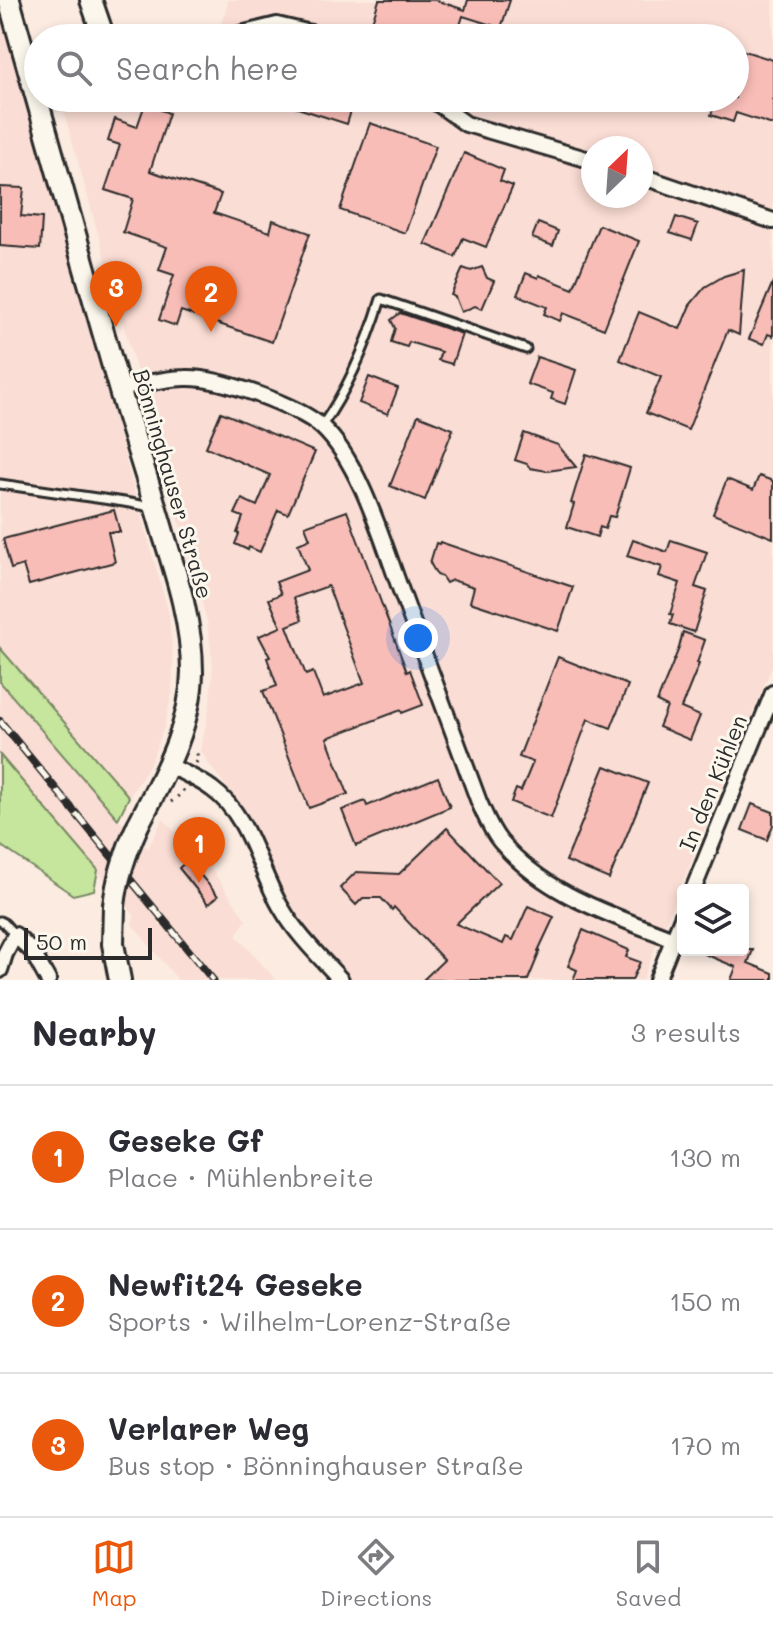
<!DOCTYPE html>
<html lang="en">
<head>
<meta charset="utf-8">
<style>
	body { margin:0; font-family:Mali,sans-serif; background:#f2f2f3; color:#2b2b33 }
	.controls { position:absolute; right:24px; bottom:24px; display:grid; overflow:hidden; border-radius:8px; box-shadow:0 4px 12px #0003 }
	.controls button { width:72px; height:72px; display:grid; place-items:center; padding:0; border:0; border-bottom:2px solid #e1e1e2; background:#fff; color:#2b2b33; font:40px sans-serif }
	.compass { position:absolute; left:581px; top:136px; width:72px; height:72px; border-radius:50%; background:#fff; box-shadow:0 4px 12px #0003; rotate:25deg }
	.scale { position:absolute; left:24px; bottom:20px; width:128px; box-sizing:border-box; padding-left:8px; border:4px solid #2b2b2b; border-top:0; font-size:22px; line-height:28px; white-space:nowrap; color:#2b2b2b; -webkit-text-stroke:6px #fbf7ec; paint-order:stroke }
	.you { position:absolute; left:418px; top:638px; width:28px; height:28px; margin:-20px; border:6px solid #fff; border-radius:50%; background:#1a73e8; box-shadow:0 0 0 12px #1a73e833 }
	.badge { display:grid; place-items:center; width:52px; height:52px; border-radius:50%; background:#ea580c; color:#fff; font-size:26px; font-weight:700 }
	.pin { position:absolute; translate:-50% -66px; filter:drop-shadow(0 2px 4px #0008) }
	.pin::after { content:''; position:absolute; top:42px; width:28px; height:24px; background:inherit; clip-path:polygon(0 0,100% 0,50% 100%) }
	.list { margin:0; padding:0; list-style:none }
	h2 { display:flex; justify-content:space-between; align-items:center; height:104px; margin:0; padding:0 32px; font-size:34px }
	h2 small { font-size:26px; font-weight:400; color:#7c7c81 }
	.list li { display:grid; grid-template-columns:52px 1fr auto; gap:24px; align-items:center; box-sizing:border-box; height:144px; padding:0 32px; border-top:2px solid #e1e1e2 }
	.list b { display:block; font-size:30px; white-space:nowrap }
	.list p { margin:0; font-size:26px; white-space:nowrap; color:#7c7c81 }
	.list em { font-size:26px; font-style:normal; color:#7c7c81 }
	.icon { flex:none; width:44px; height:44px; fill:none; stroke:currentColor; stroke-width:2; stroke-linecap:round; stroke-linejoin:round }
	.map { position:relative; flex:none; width:773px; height:980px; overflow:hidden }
	.search { position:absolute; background:#fff; box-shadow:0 4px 12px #0003; left:24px; right:24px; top:24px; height:88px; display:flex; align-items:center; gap:20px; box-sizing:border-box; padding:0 28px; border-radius:44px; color:#7c7c81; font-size:30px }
	.sheet { height:536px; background:#fff }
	nav { display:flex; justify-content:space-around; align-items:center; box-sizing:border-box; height:112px; border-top:2px solid #e1e1e2; background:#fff; font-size:22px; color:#7c7c81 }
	nav a { display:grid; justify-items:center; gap:4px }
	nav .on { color:#ea580c }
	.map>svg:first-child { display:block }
	.built { fill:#faddd4; fill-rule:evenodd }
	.green { fill:#c6e59d; stroke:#788864; stroke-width:2 }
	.building { fill:#f9bdb7; stroke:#2b2b2b; stroke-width:2; fill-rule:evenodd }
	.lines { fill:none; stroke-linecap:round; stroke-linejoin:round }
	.lane-casing { stroke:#2b2b2b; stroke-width:13 }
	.street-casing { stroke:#2b2b2b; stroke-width:20 }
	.secondary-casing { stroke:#2b2b2b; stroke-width:26 }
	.path { stroke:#2b2b2b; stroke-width:3; stroke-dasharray:2 6; stroke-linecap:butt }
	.lane { stroke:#fbf7ec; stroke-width:7 }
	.street { stroke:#fbf7ec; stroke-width:14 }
	.secondary { stroke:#fbf7ec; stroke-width:20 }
	.rail-casing { stroke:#2b2b2b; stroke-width:8 }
	.rail { stroke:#fbf7ec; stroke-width:5; stroke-dasharray:15; stroke-linecap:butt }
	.secondary-bridge-casing { stroke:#2b2b2b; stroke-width:26; stroke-linecap:butt }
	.secondary-bridge { stroke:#fbf7ec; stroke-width:20 }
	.labels { text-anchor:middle; stroke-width:6; stroke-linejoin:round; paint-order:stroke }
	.street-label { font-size:22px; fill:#2b2b2b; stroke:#fbf7ec }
</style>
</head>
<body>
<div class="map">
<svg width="773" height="980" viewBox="0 0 773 980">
	<rect width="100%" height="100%" fill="#fbebe1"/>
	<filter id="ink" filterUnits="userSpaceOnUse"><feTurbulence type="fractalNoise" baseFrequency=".0125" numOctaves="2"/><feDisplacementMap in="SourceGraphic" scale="16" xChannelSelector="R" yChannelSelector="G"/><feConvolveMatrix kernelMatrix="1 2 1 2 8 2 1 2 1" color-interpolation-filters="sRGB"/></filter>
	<g filter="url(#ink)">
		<g class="built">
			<path d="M 229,0 L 773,0 L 773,664 L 642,980 L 353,980 L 311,933 L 280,890 L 246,813 L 209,764 L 201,750 L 210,704 L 213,664 L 207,621 L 60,98 L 735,98 L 735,38 L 216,38 ZM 593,148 L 641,148 L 641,196 L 593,196 Z"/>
			<path d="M 0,12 L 169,614 L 173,657 L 172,693 L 164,727 L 151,762 L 129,797 L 0,648 Z"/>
			<path d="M 0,682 L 118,819 L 148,849 L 163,819 L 212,870 L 246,920 L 236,935 L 276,980 L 178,980 L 132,924 L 135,916 L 0,755 Z"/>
		</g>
		<g class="green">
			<path d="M 0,648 L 129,797 L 118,819 L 0,682 Z"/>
			<path d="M 0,755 L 98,870 L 94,890 L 73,895 L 0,845 Z"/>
		</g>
		<g class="building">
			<path d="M 379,0 L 435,0 L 465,10 L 468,0 L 510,0 L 501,28 L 463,16 L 456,38 L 384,38 L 385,33 L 379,31 L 381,25 L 372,22 Z"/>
			<path d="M 735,48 L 773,60 L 773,125 L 736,113 L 733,122 L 711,115 L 717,98 L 735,98 Z"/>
			<path d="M 276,98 L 355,98 L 347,124 L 276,101 Z"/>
			<path d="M 145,104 L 169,113 L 150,171 L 221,194 L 214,213 L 270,232 L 273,220 L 310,233 L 272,342 L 181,311 L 176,326 L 159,320 L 174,275 L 159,270 L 167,247 L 123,232 L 133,199 L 105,190 L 120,145 L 108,141 L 115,119 L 137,127 Z"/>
			<path d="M 370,123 L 436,146 L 405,233 L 340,210 Z"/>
			<path d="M 464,153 L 504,170 L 500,181 L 513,186 L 486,247 L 463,238 L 455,257 L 425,244 Z"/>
			<path d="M 0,187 L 24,188 L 21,216 L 42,218 L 40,249 L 0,246 Z"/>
			<path d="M 676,217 L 698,224 L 692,240 L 670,233 Z"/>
			<path d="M 538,223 L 558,231 L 553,246 L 532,238 Z"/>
			<path d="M 599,225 L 639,241 L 604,329 L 563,313 L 560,321 L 544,314 L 547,307 L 517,295 L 526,273 L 538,278 L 539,275 L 573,289 Z"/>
			<path d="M 482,267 L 487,278 L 494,281 L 482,309 L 475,306 L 461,312 L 455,297 L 451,295 L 463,268 L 471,271 Z"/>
			<path d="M 744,270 L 739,335 L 728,330 L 688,430 L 646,413 L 661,377 L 620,360 L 639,312 L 680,329 L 690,305 L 705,287 L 724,276 Z"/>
			<path d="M 773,282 L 773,336 L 768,334 L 764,344 L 749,339 Z"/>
			<path d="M 400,313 L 462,334 L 452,364 L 438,360 L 441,352 L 409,342 L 407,347 L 391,342 L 395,328 L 391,320 Z"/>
			<path d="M 537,357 L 576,370 L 565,404 L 551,399 L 553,393 L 527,384 Z"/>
			<path d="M 369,377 L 398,388 L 388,414 L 359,403 Z"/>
			<path d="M 221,412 L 315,452 L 288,514 L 278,510 L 260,552 L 249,547 L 248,550 L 235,544 L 239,534 L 237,533 L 243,517 L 235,514 L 242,499 L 257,506 L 270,475 L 206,447 Z"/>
			<path d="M 418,415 L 453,429 L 425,500 L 390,486 Z"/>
			<path d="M 524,433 L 558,445 L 576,467 L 547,471 L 530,468 L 527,464 L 515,460 Z"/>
			<path d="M 586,454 L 630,468 L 615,517 L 609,516 L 605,529 L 600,527 L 597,537 L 567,527 L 574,504 L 571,503 Z"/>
			<path d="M 759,476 L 773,481 L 773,538 L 713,514 L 727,479 L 753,490 Z"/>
			<path d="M 114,510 L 120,532 L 108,532 L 115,562 L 29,585 L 23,565 L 11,569 L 3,539 Z"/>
			<path d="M 347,511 L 407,672 L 410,670 L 423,705 L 402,713 L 401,710 L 327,738 L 348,794 L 309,808 L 263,691 L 277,686 L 267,658 L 270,657 L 259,636 L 281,627 L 269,599 L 281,594 L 276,582 L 308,570 L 298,544 L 310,539 L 305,526 ZM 328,586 L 364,683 L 323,698 L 313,672 L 306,675 L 287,626 L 302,620 L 294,598 Z"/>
			<path d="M 633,540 L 667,552 L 671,540 L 707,552 L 695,587 L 707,591 L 694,632 L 670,624 L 673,615 L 670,614 L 680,583 L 659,576 L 662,567 L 627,556 Z"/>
			<path d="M 440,542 L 573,587 L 558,631 L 470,602 L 474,587 L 452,580 L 446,583 L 442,577 L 437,575 L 430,563 L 436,543 L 439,544 Z"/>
			<path d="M 683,632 L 705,640 L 697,663 L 699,664 L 681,708 L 700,716 L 690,740 L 659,727 L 667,707 L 657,702 L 679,648 Z"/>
			<path d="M 558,657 L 628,685 L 611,728 L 588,719 L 551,818 L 511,802 L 516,789 L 521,791 L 533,762 L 519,757 Z"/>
			<path d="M 605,766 L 648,783 L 609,879 L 566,861 Z"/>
			<path d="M 438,777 L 450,807 L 356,846 L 342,810 L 365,801 L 367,806 Z"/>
			<path d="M 752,804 L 773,812 L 773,825 L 767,840 L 742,830 Z"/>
			<path d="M 447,828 L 499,883 L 456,924 L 503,944 L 506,937 L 513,940 L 528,906 L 554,917 L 538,951 L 540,951 L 528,980 L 423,980 L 444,960 L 394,907 L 392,910 L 381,898 L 363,898 L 356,905 L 340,888 L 356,872 L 399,874 Z"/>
			<path d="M 188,860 L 218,896 L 208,904 L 179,868 Z"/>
			<path d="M 583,930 L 629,950 L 626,957 L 640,962 L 632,980 L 573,980 L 577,970 L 568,966 Z"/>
			<path d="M 695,950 L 753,950 L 748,963 L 773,973 L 773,980 L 731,980 L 736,967 Z"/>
		</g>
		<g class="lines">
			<defs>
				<g id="lane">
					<path d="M 321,427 C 349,388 367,344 381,299 L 526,349"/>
					<path d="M 0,484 L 124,502 L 152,507"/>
					<path d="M 0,921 L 4,923 L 15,935"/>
				</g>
				<g id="street">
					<path d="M 224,38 L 277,25 L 332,38"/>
					<path d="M 430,98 L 466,124 L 593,161"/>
					<path d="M 641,176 L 773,221"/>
					<path d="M 119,389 C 141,385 164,378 185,378 C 217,376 299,406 322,427 C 361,463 384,546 403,596 C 428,665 454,734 479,802 C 485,815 491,830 500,841 C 545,895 610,914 673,939"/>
					<path d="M 169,765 C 183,773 199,779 212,789 C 251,817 258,870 282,909 C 297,935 321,958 341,980"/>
					<path d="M 693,890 L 773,693"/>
					<path d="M 0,970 L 5,954 L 15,935 L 32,951 L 48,980"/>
					<path d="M 657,980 L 683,915"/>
				</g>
				<g id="secondary">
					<path d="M 9,0 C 46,130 82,261 120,391 C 134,439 150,487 164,536 C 178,580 192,625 192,672 C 191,728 163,776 138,825"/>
					<path d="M 91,0 L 104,38"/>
					<path d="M 114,906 L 113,944 L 120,980"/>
				</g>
			</defs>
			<use href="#lane" class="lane-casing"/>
			<use href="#street" class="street-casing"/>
			<use href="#secondary" class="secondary-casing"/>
			<g class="path">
				<path d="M 196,763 L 198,759 L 196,748"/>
				<path d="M 171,802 L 182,793 L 184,788"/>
			</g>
			<use href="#lane" class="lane"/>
			<use href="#street" class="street"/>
			<use href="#secondary" class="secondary"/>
			<defs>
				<path id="rail" d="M 0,721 L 213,980"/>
			</defs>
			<use href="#rail" class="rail-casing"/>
			<use href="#rail" class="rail"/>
			<defs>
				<path id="secondary-bridge" d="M 114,906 C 117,877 126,851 138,825"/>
			</defs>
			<use href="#secondary-bridge" class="secondary-bridge-casing"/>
			<use href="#secondary-bridge" class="secondary-bridge"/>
		</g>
	</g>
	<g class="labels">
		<g class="street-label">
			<text transform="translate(173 484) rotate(74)" y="8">Bönninghauser Straße</text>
			<text transform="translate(713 783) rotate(-68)" y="8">In den Kühlen</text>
		</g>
	</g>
</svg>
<div class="controls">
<button><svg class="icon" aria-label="layers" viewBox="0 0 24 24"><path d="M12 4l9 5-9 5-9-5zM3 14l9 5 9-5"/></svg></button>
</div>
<svg class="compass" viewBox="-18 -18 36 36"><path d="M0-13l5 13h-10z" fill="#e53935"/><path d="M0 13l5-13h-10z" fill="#7c7c81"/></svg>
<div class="scale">50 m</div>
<div class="you"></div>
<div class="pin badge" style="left:199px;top:883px">1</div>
<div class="pin badge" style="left:211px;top:332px">2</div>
<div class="pin badge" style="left:116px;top:327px">3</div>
<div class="search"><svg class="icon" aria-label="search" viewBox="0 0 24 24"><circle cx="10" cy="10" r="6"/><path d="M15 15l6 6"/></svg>Search here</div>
</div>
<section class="sheet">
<h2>Nearby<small>3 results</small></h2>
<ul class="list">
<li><span class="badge">1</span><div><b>Geseke Gf</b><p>Place · Mühlenbreite</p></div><em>130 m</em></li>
<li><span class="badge">2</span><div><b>Newfit24 Geseke</b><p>Sports · Wilhelm-Lorenz-Straße</p></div><em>150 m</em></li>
<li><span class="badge">3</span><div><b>Verlarer Weg</b><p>Bus stop · Bönninghauser Straße</p></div><em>170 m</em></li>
</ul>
</section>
<nav>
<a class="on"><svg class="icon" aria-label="map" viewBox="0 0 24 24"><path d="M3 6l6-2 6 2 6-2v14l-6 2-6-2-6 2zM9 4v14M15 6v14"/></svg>Map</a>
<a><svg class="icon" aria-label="directions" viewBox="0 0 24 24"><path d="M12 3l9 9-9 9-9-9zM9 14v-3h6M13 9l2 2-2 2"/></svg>Directions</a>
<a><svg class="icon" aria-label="saved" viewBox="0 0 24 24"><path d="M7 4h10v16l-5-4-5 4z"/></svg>Saved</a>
</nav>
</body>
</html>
